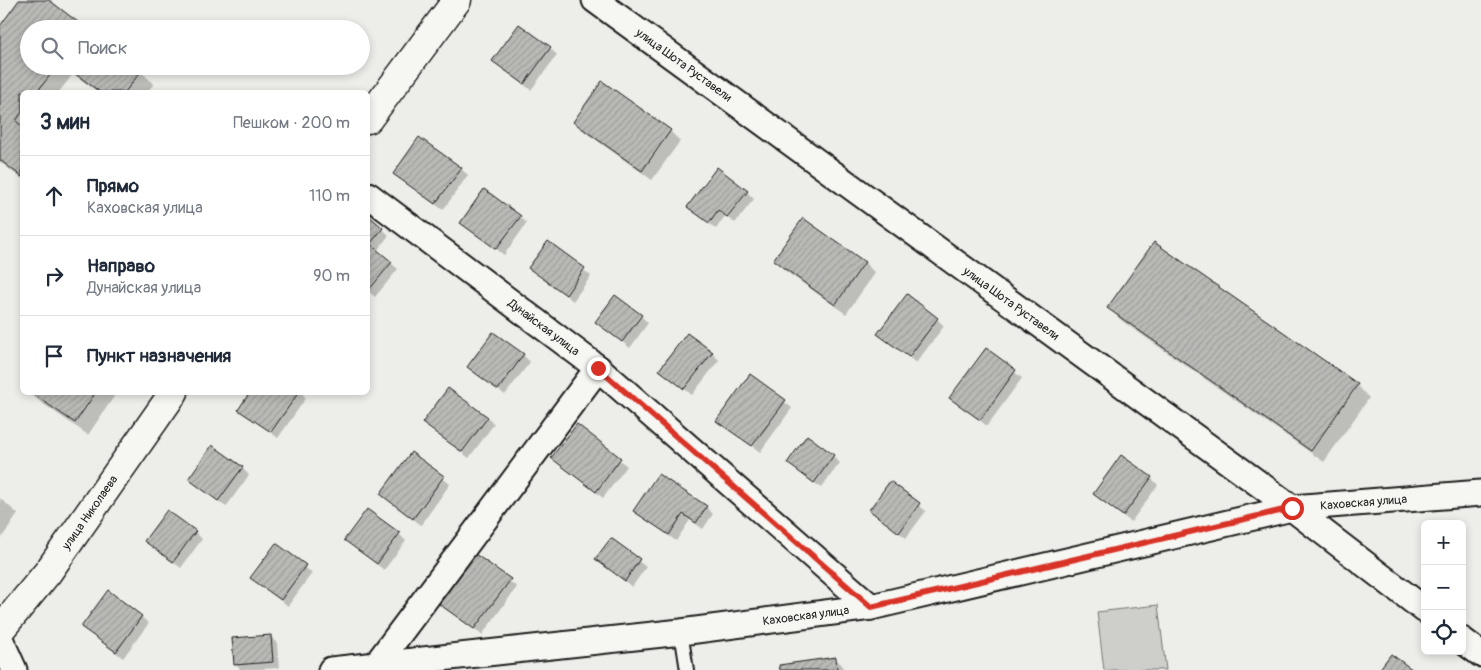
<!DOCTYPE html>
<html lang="ru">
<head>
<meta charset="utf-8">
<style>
	body { margin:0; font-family:Pangolin,sans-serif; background:#f2f2f3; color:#1f2937 }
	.controls { position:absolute; right:15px; bottom:15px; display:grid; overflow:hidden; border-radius:8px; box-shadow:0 2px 8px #0003 }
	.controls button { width:45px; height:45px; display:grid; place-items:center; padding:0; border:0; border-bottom:1px solid #e0e1e3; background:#fff; color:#1f2937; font:25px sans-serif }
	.stop { position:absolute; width:15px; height:15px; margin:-11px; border:4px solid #d93025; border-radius:50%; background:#fff }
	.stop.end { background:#d93025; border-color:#fff; box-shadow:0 1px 5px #0008 }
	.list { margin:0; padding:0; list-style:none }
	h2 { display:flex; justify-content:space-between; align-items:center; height:65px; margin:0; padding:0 20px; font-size:21px }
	h2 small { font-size:16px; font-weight:400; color:#747a83 }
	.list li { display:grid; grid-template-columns:32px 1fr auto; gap:15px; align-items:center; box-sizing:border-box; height:80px; padding:0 20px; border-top:1px solid #e0e1e3 }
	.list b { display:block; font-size:19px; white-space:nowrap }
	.list p { margin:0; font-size:16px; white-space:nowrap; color:#747a83 }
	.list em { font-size:16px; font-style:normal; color:#747a83 }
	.icon { flex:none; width:28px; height:28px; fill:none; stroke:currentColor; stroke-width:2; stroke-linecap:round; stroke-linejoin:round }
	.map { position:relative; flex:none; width:1481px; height:670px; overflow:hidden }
	.search { position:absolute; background:#fff; box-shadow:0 2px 8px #0003; left:20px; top:20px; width:350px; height:55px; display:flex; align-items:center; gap:12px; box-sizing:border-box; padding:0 18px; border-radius:28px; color:#747a83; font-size:19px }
	.panel { position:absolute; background:#fff; box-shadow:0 2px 8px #0003; left:20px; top:90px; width:350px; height:305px; border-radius:8px }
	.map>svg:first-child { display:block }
	.grass { fill:#cececb; stroke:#757574 }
	.shadow { fill:#0003 }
	.building { fill:url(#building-hatch); stroke:#1c1c1c }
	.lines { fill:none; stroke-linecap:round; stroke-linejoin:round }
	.service-casing { stroke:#1c1c1c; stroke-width:16 }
	.minor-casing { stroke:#1c1c1c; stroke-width:29 }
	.secondary-casing { stroke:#1c1c1c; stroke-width:31 }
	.service { stroke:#f6f6f2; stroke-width:12 }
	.minor { stroke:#f6f6f2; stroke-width:25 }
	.secondary { stroke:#f6f6f2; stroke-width:28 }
	.route { stroke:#d93025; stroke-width:6 }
	.labels { text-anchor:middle; stroke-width:4; stroke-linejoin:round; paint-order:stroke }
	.street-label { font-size:12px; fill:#1c1c1c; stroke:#f6f6f2 }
</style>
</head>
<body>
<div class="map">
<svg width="1481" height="670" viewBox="0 0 1481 670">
	<defs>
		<pattern id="building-hatch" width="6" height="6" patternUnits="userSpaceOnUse" patternTransform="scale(1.25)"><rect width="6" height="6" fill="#b9b9b6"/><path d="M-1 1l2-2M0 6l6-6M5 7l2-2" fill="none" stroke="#9e9e9c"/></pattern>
	</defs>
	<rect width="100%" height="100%" fill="#edede9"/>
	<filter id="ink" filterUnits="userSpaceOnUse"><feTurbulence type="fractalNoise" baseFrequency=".02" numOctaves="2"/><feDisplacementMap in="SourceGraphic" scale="10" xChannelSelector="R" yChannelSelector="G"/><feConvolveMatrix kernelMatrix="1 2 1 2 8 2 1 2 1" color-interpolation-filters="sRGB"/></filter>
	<g filter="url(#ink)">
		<path class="grass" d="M 1158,605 L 1166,670 L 1104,670 L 1097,612 Z"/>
		<g class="shadow">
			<path d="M 21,0 L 47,0 L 29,29 L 29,66 L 135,66 L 154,84 L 147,92 L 98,92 L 73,74 L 59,92 L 22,92 L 22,179 L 0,162 L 0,28 Z"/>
			<path d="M 550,48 L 557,55 L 531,90 L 493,61 Z"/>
			<path d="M 575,122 L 670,131 L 680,141 L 652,180 L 585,132 Z"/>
			<path d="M 461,169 L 468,175 L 443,210 L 394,173 Z"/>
			<path d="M 747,192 L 754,199 L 735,223 L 725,216 L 716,229 L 689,207 Z"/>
			<path d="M 368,216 L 389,235 L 377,251 L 398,269 L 375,297 L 368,291 Z"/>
			<path d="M 520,217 L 527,223 L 504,255 L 462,222 Z"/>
			<path d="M 803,220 L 865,263 L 875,273 L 846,314 L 784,270 L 774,260 Z"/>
			<path d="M 548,242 L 591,276 L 573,301 L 530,267 Z"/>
			<path d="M 1109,308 L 1357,385 L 1369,398 L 1324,462 L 1122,321 Z"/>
			<path d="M 641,316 L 648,323 L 630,348 L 597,322 Z"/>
			<path d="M 937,319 L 944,326 L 916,363 L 879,334 Z"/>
			<path d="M 986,350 L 1022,378 L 987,426 L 951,398 Z"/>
			<path d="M 712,353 L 719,360 L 692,395 L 660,370 Z"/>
			<path d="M 523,355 L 530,362 L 505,395 L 469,367 Z"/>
			<path d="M 751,376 L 792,408 L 760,452 L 718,421 Z"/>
			<path d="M 30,392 L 117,392 L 88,435 L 39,401 Z"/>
			<path d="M 252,392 L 301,392 L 306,398 L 278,438 L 240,409 Z"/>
			<path d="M 487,417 L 494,424 L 469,458 L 424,423 Z"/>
			<path d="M 577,426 L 627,466 L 603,498 L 553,458 Z"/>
			<path d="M 411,454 L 450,484 L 421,525 L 381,494 Z"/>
			<path d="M 833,456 L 840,463 L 821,488 L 788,463 Z"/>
			<path d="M 242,468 L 249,475 L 226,507 L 189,479 Z"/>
			<path d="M 1151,478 L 1158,485 L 1131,522 L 1095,494 Z"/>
			<path d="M 890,483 L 926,511 L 906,538 L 870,510 Z"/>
			<path d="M 0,498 L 18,514 L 0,540 Z"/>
			<path d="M 706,507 L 713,514 L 703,529 L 690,520 L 676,541 L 635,511 Z"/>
			<path d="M 195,532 L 202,539 L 181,568 L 146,541 Z"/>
			<path d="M 399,534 L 406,541 L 384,570 L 346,540 Z"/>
			<path d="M 611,540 L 646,567 L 632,587 L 597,559 Z"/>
			<path d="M 276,545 L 312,573 L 288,606 L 259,584 Z"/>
			<path d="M 476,556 L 517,587 L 482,635 L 441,604 Z"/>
			<path d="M 108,592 L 149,623 L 123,658 L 83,627 Z"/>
			<path d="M 270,636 L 277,643 L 279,668 L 241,670 L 235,664 Z"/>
			<path d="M 835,658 L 842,665 L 843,670 L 781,670 Z"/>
		</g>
		<g class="building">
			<path d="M 19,0 L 49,0 L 87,29 L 29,29 L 29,66 L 57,66 L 37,92 L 22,92 L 22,112 L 16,121 L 22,126 L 22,177 L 0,160 L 0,26 Z"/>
			<path d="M 519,24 L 551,47 L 524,84 L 492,61 Z"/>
			<path d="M 65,66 L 137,66 L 142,70 L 125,92 L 100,92 Z"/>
			<path d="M 602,81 L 671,130 L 642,171 L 573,122 Z"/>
			<path d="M 419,137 L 462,168 L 435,204 L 393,174 Z"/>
			<path d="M 717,167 L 748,191 L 727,217 L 718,210 L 709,223 L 687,207 Z"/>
			<path d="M 484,189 L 521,216 L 496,249 L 460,223 Z"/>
			<path d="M 368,215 L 383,228 L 370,244 L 392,262 L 368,291 Z"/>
			<path d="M 803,218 L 865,262 L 835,305 L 773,260 Z"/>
			<path d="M 548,241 L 585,268 L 566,295 L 528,268 Z"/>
			<path d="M 1154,242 L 1358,384 L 1311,451 L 1107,308 Z"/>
			<path d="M 907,294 L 938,318 L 909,357 L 877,334 Z"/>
			<path d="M 615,295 L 642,315 L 622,342 L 595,322 Z"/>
			<path d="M 493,332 L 524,354 L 498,390 L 467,367 Z"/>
			<path d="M 687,333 L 713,352 L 684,389 L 659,370 Z"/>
			<path d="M 986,348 L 1016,370 L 980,420 L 949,398 Z"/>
			<path d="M 750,374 L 786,400 L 752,446 L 716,421 Z"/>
			<path d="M 448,388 L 488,417 L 462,452 L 422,423 Z"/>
			<path d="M 30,392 L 96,392 L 75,423 Z"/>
			<path d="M 250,392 L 299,392 L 271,432 L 238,410 Z"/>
			<path d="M 577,424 L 621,458 L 596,492 L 551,458 Z"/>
			<path d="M 807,435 L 834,455 L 814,483 L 787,463 Z"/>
			<path d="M 212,445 L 243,467 L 218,501 L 188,479 Z"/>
			<path d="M 411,452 L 444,476 L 413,519 L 380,494 Z"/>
			<path d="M 1121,455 L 1152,477 L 1123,516 L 1093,494 Z"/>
			<path d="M 658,474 L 707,506 L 696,523 L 683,514 L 669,535 L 633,511 Z"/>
			<path d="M 890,481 L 920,503 L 899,533 L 869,510 Z"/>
			<path d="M 367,509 L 400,533 L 377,564 L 344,540 Z"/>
			<path d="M 167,510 L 196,531 L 173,562 L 144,541 Z"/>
			<path d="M 611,538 L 640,559 L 625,581 L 595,559 Z"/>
			<path d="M 276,543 L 306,565 L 281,600 L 250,578 Z"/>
			<path d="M 475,554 L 511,579 L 474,629 L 439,604 Z"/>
			<path d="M 108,590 L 142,616 L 116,652 L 81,627 Z"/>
			<path d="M 271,635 L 273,662 L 234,665 L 232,638 Z"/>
			<path d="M 1391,654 L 1413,670 L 1379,670 Z"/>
			<path d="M 836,657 L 837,670 L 780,670 L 779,665 Z"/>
		</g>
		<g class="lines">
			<defs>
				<path id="service" d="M 681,632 L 687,670"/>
				<g id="minor">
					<path id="s1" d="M 595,0 L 1292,508 L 1425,610"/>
					<path id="s2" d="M 368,195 L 598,368 L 871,607"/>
					<path d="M 0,639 L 14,670"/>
					<path d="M 1462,640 L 1481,654"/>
					<path d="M 376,665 L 598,368"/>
					<path id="s3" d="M 331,670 L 681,632 L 871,607 L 1292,508 L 1481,493"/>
				</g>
				<g id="secondary">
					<path d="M 368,119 L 457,0"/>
					<path id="s4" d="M 0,630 L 48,572 L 174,392"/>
				</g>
			</defs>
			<use href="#service" class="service-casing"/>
			<use href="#minor" class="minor-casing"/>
			<use href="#secondary" class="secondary-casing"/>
			<use href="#service" class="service"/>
			<use href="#minor" class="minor"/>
			<use href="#secondary" class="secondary"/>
		</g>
	</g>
	<g class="lines" filter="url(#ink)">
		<path class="route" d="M 598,368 L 871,607 L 1292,508"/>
	</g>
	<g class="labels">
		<g class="street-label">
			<text dy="4" stroke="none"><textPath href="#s1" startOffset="110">улица Шота Руставели</textPath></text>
			<text dy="4" stroke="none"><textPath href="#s1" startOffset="515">улица Шота Руставели</textPath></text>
			<text dy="4" stroke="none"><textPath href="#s2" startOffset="220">Дунайская улица</textPath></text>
			<text dy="4" stroke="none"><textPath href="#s3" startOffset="1048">Каховская улица</textPath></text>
			<text dy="4" stroke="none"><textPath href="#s4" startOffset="148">улица Николаева</textPath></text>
			<text dy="4" stroke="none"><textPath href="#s3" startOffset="478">Каховская улица</textPath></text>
		</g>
	</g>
</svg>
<div class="controls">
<button>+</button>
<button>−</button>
<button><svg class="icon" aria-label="locate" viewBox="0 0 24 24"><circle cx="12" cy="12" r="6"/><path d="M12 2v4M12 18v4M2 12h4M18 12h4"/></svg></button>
</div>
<div class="stop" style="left:1292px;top:508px"></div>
<div class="stop end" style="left:598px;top:368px"></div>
<div class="search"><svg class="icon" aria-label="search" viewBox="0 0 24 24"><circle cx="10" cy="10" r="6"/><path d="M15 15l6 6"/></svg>Поиск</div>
<section class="panel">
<h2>3 мин<small>Пешком · 200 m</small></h2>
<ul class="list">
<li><svg class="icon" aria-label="ahead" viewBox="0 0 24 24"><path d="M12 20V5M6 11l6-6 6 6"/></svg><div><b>Прямо</b><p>Каховская улица</p></div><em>110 m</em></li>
<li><svg class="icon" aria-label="right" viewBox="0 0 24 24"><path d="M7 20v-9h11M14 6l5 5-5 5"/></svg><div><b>Направо</b><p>Дунайская улица</p></div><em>90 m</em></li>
<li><svg class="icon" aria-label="arrive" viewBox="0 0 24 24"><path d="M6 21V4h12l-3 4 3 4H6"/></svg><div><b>Пункт назначения</b></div></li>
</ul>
</section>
</div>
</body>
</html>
